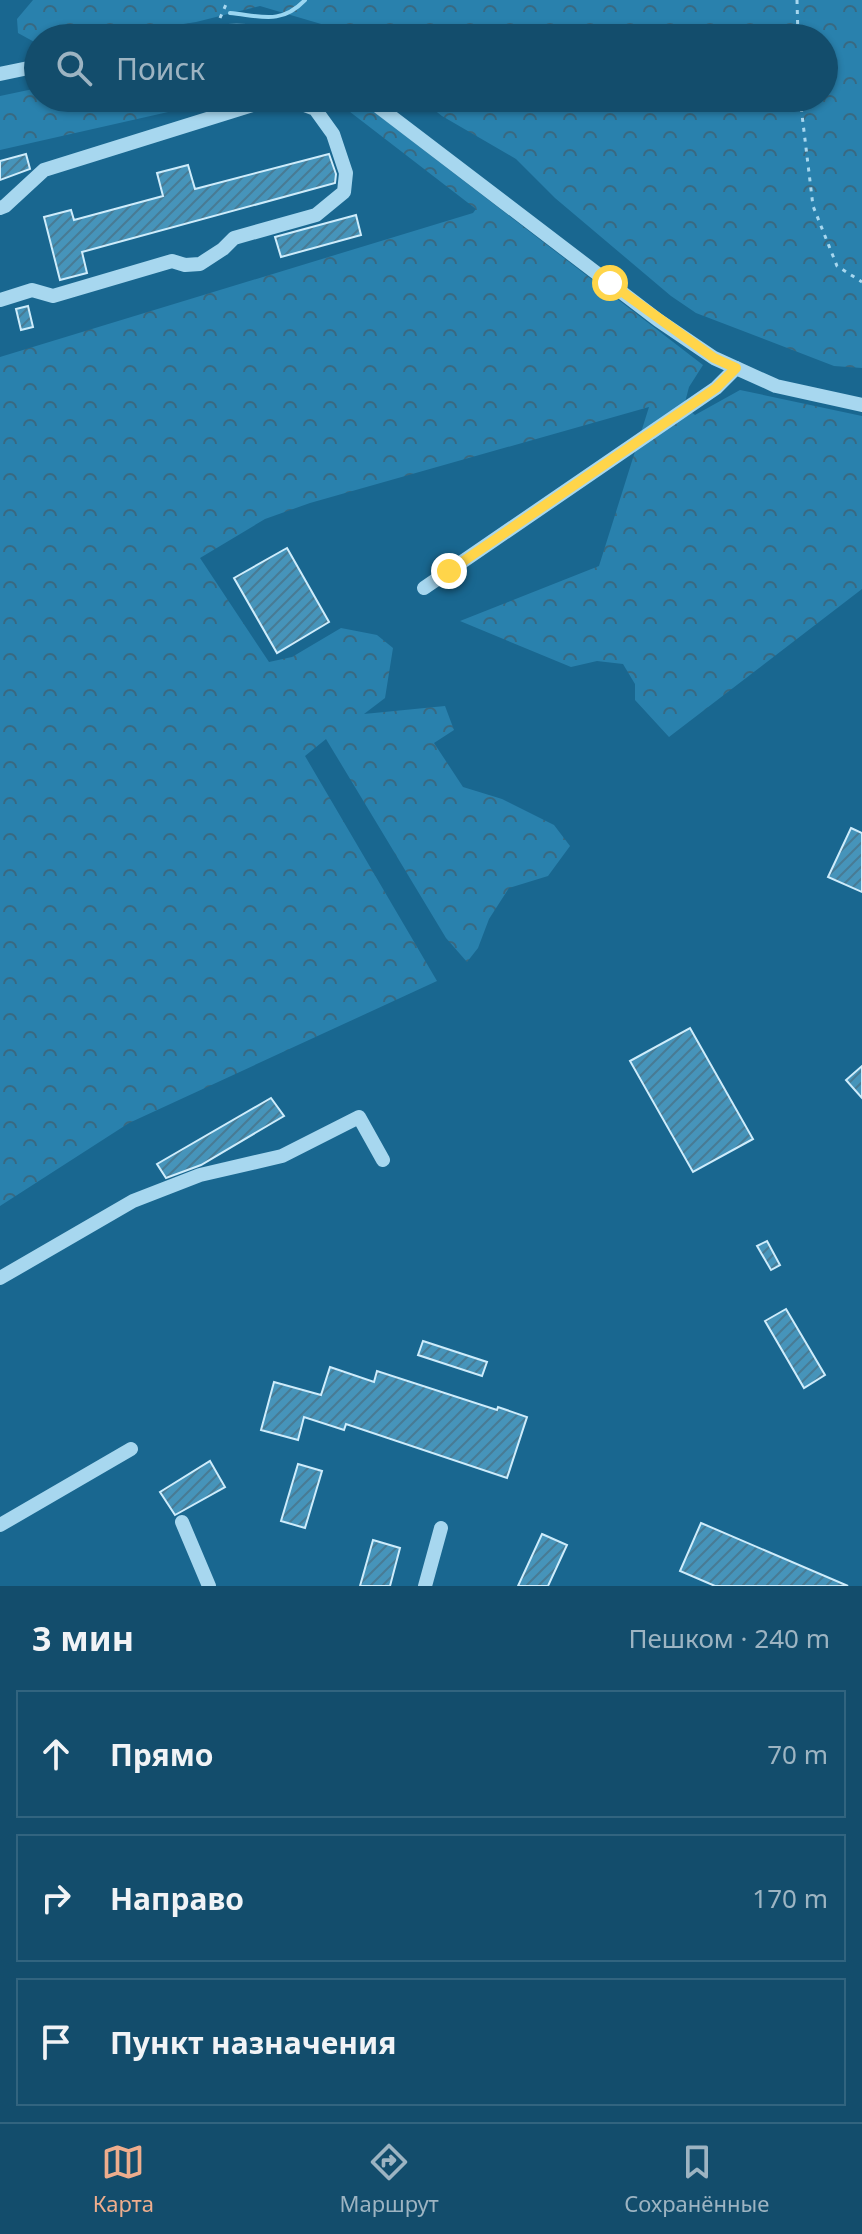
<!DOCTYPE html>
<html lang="ru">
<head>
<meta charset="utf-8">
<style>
	body { margin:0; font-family:"Noto Sans",sans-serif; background:#1c5472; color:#f1f3f6 }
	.stop { position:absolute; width:24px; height:24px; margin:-18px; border:6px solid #ffd54a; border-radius:50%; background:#fff }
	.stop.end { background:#ffd54a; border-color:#fff; box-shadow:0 2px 8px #0008 }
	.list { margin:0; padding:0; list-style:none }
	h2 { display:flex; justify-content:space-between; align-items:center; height:104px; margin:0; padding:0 32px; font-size:34px }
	h2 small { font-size:26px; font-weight:400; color:#9db4c2 }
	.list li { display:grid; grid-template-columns:52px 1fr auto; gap:24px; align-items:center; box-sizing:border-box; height:128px; margin:0 16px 16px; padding:0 16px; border:2px solid #32647f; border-radius:0px }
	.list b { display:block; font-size:30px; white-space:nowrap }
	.list em { font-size:26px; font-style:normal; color:#9db4c2 }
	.icon { flex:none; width:44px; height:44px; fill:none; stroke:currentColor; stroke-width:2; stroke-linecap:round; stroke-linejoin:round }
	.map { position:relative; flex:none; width:862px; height:1586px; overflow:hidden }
	.search { position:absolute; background:#134d6c; box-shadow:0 2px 6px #0004; left:24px; right:24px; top:24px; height:88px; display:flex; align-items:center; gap:20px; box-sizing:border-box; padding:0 28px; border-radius:44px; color:#9db4c2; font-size:30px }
	.sheet { height:536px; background:#134d6c }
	nav { display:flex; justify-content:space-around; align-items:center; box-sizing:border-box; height:112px; border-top:2px solid #32647f; background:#134d6c; font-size:22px; color:#9db4c2 }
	nav a { display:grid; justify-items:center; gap:4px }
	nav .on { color:#eead8d }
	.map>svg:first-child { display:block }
	.forest { fill:url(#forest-crowns) }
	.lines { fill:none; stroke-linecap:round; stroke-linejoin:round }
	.stream { stroke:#9ad6f1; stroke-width:4 }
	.building { fill:url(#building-hatch); stroke:#ceecfb; stroke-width:2 }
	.path { stroke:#a7d7ef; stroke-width:3; stroke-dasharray:4 6; stroke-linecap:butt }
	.minor { stroke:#a7d7ef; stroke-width:14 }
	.route { stroke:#ffd54a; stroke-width:10 }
</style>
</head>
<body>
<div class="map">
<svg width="862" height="1586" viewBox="0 0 862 1586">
	<defs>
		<pattern id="forest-crowns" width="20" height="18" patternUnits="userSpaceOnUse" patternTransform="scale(2)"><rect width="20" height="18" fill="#2981ad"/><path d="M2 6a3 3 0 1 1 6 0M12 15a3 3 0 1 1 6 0" fill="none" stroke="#396981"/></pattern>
		<pattern id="building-hatch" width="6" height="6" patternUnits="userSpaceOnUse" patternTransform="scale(2)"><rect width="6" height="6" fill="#4694ba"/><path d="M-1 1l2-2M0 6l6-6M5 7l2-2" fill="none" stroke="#487b94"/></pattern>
	</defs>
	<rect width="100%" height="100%" fill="#196790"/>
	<g class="forest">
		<path d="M 33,0 L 862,0 L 862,368 L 834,366 L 696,313 L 671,296 L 555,198 L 516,159 L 442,116 L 419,98 L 824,98 L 824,38 L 343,38 L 328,26 L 260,6 L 196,22 L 95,38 L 38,38 L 38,44 L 18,33 L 17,19 Z"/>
		<path d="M 38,88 L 38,98 L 230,98 L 0,150 L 0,96 Z"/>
		<path d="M 332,98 L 356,98 L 703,365 L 689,387 L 684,406 L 695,415 L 740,390 L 862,416 L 862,589 L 669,737 L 635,700 L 635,684 L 623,664 L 597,661 L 571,667 L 460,621 L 599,566 L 649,407 L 310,503 L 265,519 L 200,558 L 269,662 L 292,657 L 341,628 L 377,635 L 393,648 L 385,698 L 364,714 L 445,706 L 454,730 L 434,743 L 463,787 L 502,799 L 554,825 L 570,846 L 548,876 L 509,888 L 489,919 L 478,948 L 467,962 L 446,938 L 326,739 L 305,756 L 437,981 L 129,1123 L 0,1206 L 0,357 L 473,213 L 476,209 Z"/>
	</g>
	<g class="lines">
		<path class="stream" d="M 230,13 C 261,16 281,25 305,0"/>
	</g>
	<g class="building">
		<path d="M 26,154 L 30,169 L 0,180 L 0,161 Z"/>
		<path d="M 329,154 L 336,174 L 335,183 L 82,252 L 87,273 L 60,280 L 44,217 L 71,210 L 74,220 L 163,196 L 157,173 L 188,165 L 195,189 Z"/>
		<path d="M 356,215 L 361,235 L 281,257 L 275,237 Z"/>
		<path d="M 28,306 L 33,327 L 21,330 L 16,309 Z"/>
		<path d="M 287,548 L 329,622 L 277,653 L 234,578 Z"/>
		<path d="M 851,828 L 862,833 L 862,892 L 828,877 Z"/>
		<path d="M 690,1028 L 753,1139 L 693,1172 L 630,1061 Z"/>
		<path d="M 862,1066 L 862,1098 L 846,1080 Z"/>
		<path d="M 271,1098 L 284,1116 L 201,1165 L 166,1178 L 157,1164 Z"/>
		<path d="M 767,1241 L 780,1265 L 771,1270 L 757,1246 Z"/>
		<path d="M 786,1309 L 825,1375 L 804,1388 L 765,1321 Z"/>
		<path d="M 423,1341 L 487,1362 L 482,1376 L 418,1355 Z"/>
		<path d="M 330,1367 L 374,1382 L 377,1371 L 497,1410 L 498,1407 L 527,1417 L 507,1478 L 346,1424 L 344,1430 L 304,1417 L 298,1440 L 261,1430 L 274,1382 L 321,1395 Z"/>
		<path d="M 210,1461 L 225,1487 L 175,1515 L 160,1492 Z"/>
		<path d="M 298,1464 L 322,1471 L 305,1528 L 281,1521 Z"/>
		<path d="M 701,1523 L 848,1586 L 715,1586 L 680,1571 Z"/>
		<path d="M 542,1534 L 567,1545 L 548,1586 L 518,1586 Z"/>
		<path d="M 373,1540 L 400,1548 L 390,1586 L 360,1586 Z"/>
	</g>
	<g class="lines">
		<g class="path">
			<path d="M 797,0 L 798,38"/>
			<path d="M 220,18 L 228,0"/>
			<path d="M 800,98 L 813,206 L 837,266 L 862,282"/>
		</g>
		<g class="minor">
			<path d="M 180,38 C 210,32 247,25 276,38"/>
			<path d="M 0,74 L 38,66"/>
			<path d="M 367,98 L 658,320 L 714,358 L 776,386 L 862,405"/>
			<path d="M 0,208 L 5,206 L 44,170 L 275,98"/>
			<path d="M 0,300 L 32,290 L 53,296 L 172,261 L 185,265 L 200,264 L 223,249 L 234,238 L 316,215 L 344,192 L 346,173 L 333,134 L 315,109 L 286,98"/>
			<path d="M 424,588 L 716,388 L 736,368"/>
			<path d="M 0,1278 L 133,1201 L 200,1175 L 282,1156 L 359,1117 L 383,1160"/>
			<path d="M 182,1522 L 209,1586"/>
			<path d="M 0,1525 L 131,1449"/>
			<path d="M 425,1586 L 441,1528"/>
		</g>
	</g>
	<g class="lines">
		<path class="route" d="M 449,571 L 716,388 L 736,368 L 714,358 L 610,283"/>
	</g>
</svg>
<div class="stop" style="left:610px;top:283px"></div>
<div class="stop end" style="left:449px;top:571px"></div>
<div class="search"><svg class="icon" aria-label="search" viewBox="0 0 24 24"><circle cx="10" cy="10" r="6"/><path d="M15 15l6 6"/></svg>Поиск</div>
</div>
<section class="sheet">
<h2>3 мин<small>Пешком · 240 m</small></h2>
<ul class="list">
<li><svg class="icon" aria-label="ahead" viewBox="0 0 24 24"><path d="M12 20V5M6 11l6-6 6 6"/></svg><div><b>Прямо</b></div><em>70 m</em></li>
<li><svg class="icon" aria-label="right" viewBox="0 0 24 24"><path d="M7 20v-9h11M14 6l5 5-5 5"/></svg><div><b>Направо</b></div><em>170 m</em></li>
<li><svg class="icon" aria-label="arrive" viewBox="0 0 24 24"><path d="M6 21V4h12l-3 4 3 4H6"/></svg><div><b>Пункт назначения</b></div></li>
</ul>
</section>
<nav>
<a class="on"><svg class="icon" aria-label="map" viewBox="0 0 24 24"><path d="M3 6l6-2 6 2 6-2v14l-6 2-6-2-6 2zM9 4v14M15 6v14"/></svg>Карта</a>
<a><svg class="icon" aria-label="directions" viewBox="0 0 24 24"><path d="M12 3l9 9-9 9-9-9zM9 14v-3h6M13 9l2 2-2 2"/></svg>Маршрут</a>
<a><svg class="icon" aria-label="saved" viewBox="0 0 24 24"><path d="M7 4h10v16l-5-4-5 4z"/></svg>Сохранённые</a>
</nav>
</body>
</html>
